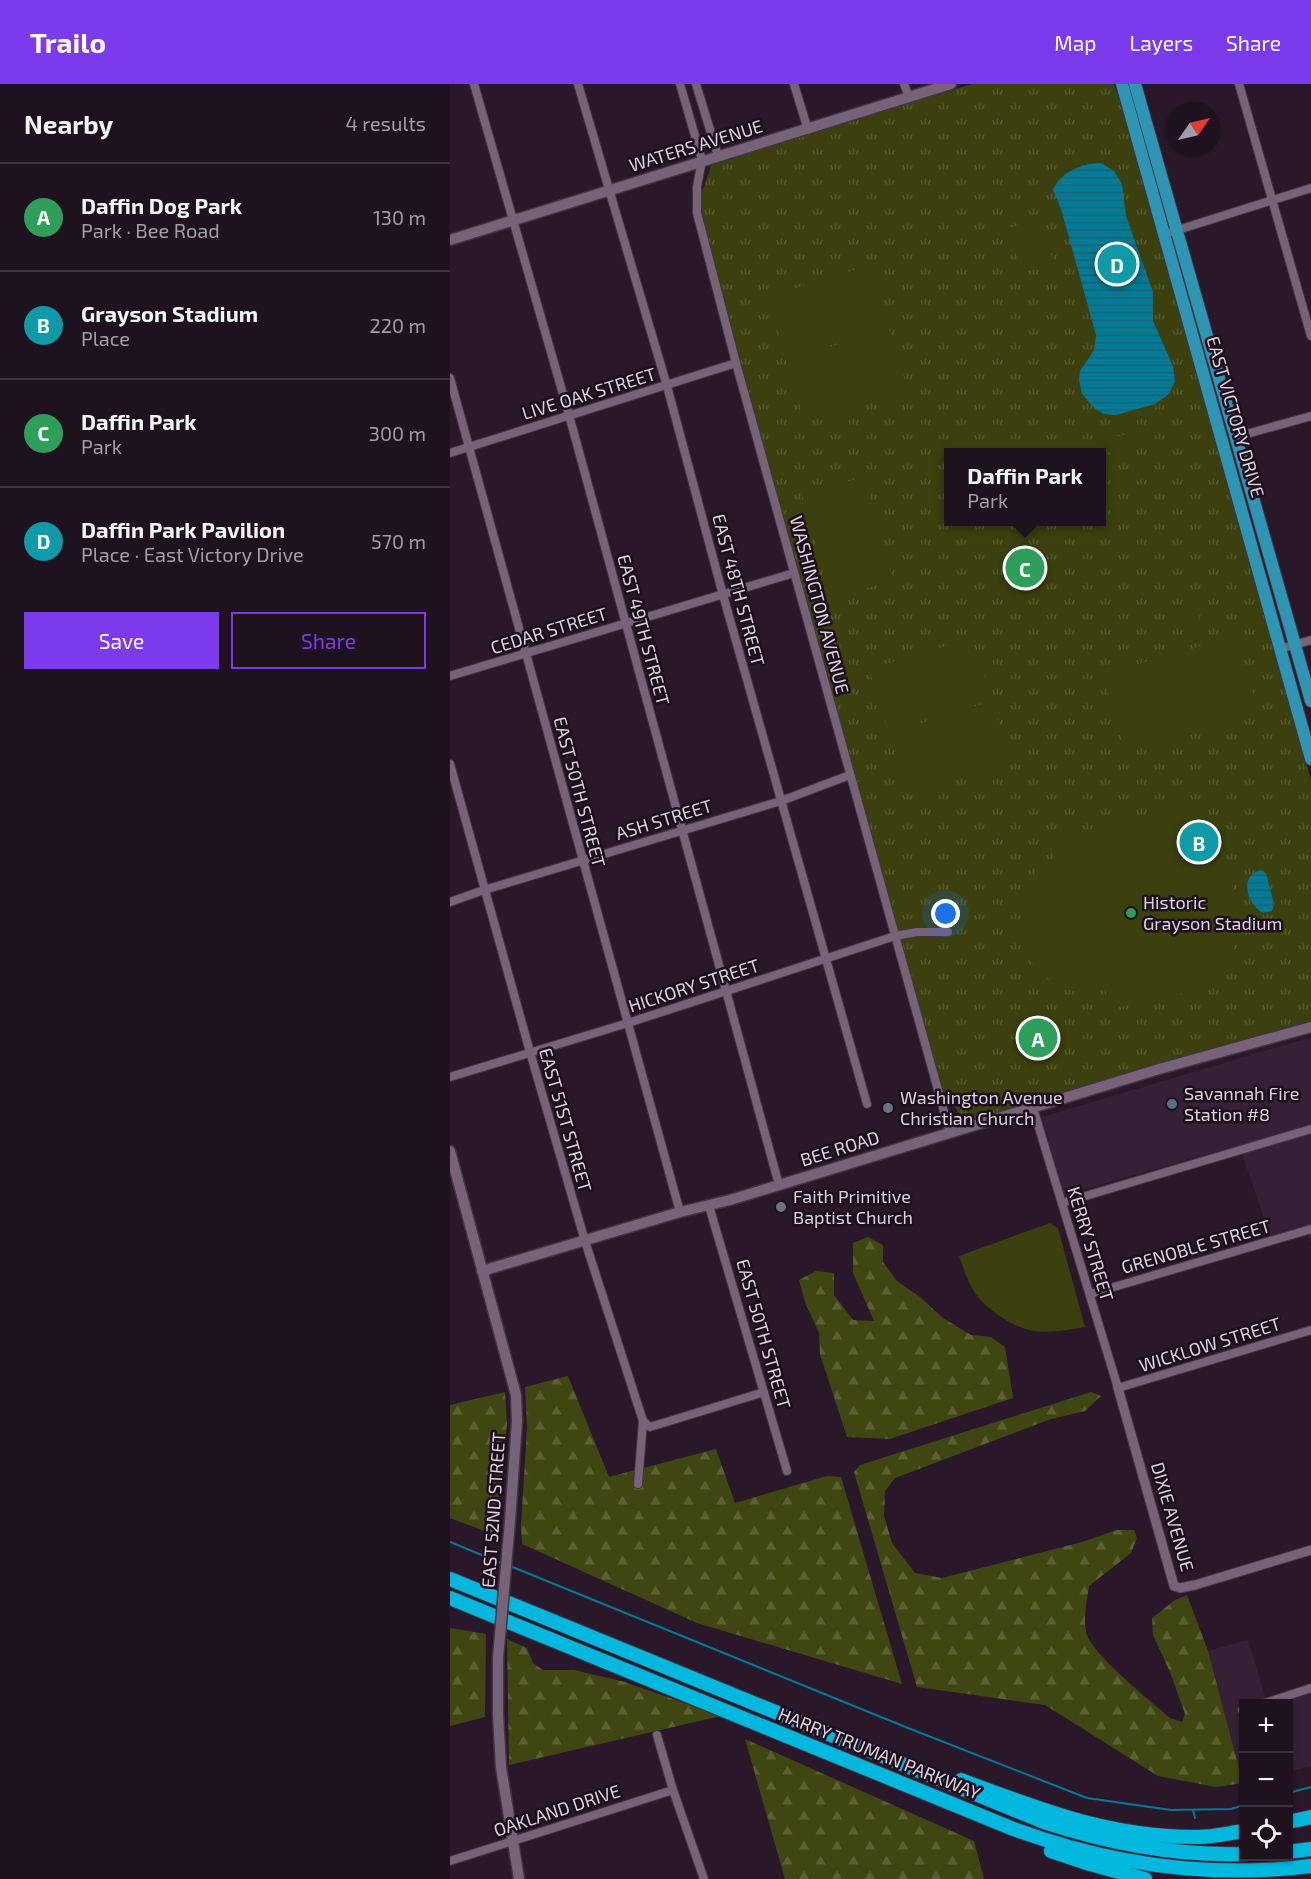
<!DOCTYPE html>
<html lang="en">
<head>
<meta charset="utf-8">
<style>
	body { margin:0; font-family:"Exo 2",sans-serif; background:#2b202c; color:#f1f3f6 }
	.controls { position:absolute; right:18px; bottom:18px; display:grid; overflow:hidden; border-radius:0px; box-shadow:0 2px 4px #0004 }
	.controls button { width:54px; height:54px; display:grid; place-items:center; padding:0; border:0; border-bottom:2px solid #3c323d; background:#1e121f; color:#f1f3f6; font:30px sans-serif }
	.compass { position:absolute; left:717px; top:18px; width:54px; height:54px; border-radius:50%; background:#1e121f; box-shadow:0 2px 4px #0004; rotate:56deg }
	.you { position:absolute; left:496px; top:830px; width:21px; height:21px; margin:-15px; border:4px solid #fff; border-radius:50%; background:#1a73e8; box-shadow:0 0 0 9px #1a73e833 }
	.badge { display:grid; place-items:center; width:39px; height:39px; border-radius:50%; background:#7c3aed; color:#fff; font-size:20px; font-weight:700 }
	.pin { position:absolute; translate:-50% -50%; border:3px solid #fff; box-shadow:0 2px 6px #0006 }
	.popup { position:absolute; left:494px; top:364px; width:162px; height:78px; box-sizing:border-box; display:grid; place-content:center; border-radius:0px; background:#1e121f; filter:drop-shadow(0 2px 4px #0005); font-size:20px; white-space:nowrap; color:#a19ea4 }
	.popup b { font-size:22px; color:#f1f3f6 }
	.popup::after { content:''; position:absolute; left:50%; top:100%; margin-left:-12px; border:12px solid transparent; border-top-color:#1e121f }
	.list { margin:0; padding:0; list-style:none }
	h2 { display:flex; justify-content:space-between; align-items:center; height:78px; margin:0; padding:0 24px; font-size:26px }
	h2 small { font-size:20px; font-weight:400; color:#a19ea4 }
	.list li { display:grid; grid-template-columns:39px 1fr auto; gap:18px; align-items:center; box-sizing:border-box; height:108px; padding:0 24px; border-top:2px solid #3c323d }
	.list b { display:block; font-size:22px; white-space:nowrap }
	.list p { margin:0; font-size:20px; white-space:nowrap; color:#a19ea4 }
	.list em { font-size:20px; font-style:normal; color:#a19ea4 }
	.actions { display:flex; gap:12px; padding:18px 24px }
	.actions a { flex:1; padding:14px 0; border:2px solid #7c3aed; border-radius:0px; text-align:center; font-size:21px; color:#7c3aed }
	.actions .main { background:#7c3aed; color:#fff }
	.icon { flex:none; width:33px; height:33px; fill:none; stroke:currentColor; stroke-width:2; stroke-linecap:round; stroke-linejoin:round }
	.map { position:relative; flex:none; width:861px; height:1795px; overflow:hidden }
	header { display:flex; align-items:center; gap:36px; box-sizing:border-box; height:84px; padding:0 30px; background:#7c3aed; color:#fff }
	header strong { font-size:28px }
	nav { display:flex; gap:33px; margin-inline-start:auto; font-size:21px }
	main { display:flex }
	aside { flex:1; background:#1e121f }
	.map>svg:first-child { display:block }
	.built { fill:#342136 }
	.grass { fill:url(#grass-tufts); fill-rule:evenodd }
	.forest { fill:url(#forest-firs) }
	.pitch { fill:#3b400e }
	.water { fill:url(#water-rules) }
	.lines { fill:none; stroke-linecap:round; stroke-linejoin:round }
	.stream { stroke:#017a96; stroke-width:2 }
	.minor-casing { stroke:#413542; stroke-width:10 }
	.tertiary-casing { stroke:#413542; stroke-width:11 }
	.secondary-casing { stroke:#413542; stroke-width:13 }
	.primary-casing { stroke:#413542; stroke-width:14 }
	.motorway-casing { stroke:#413542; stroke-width:16 }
	.minor { stroke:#766377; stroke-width:8 }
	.tertiary { stroke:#766377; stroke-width:9 }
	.secondary { stroke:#766377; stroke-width:10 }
	.primary { stroke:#2f95b4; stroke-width:12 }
	.motorway { stroke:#00b7dd; stroke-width:14 }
	.secondary-bridge-casing { stroke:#413542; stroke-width:13; stroke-linecap:butt }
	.secondary-bridge { stroke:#766377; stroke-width:10 }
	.leisure-dot { fill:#2e9e5b; stroke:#1e0f1f; stroke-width:2 }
	.service-dot { fill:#5c6f8a; stroke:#1e0f1f; stroke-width:2 }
	.worship-dot { fill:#6b7280; stroke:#1e0f1f; stroke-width:2 }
	.labels { text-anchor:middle; stroke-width:5; stroke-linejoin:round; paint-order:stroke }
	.street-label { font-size:18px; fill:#ddd2dd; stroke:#1e0f1f }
	.poi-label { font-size:18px; fill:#ddd2dd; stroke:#1e0f1f; text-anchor:start }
</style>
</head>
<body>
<header>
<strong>Trailo</strong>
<nav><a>Map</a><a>Layers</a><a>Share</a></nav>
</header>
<main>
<aside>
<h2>Nearby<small>4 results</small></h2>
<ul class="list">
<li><span class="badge" style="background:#2e9e5b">A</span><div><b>Daffin Dog Park</b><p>Park · Bee Road</p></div><em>130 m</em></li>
<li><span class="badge" style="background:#0f9aa8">B</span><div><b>Grayson Stadium</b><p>Place</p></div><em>220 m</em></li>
<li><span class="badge" style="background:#2e9e5b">C</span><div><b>Daffin Park</b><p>Park</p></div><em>300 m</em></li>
<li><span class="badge" style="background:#0f9aa8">D</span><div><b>Daffin Park Pavilion</b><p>Place · East Victory Drive</p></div><em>570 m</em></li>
</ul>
<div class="actions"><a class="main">Save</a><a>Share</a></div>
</aside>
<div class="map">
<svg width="861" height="1795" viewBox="0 0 861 1795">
	<defs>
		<pattern id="grass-tufts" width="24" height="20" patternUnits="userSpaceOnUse" patternTransform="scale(1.5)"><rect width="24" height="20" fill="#3b400e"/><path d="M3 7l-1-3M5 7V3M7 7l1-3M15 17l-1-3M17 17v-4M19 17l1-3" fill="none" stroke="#575b31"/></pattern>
		<pattern id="forest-firs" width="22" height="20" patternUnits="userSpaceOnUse" patternTransform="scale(1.5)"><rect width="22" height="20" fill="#404611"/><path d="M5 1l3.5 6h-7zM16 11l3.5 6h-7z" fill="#5b6033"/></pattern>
		<pattern id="water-rules" width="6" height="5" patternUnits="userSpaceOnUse" patternTransform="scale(1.5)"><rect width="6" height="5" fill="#017a96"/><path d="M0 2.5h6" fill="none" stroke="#1b6274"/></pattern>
	</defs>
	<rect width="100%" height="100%" fill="#281829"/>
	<g class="built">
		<path d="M 861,953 L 861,1160 L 855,1141 L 820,1152 L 789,1061 L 614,1111 L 592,1033 Z"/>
		<path d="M 798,1556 L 817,1619 L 794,1620 L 793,1699 L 758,1567 Z"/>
		<path d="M 861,1608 L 861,1682 L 839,1688 L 838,1620 L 824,1620 Z"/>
	</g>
	<path class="grass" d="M 522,0 L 664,0 L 687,66 L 861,696 L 861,940 L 520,1037 L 509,1029 L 491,1004 L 402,689 L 248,120 L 262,79 ZM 498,368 L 652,368 L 652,438 L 498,438 Z"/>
	<g class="forest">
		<path d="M 418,1153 L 433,1161 L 433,1178 L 447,1197 L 470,1213 L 493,1234 L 521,1251 L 541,1253 L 555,1263 L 563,1314 L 440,1355 L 397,1353 L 370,1270 L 369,1249 L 355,1218 L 349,1196 L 366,1187 L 384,1189 L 384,1211 L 403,1236 L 424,1237 L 403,1189 L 403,1159 Z"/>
		<path d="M 118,1292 L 159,1393 L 266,1365 L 285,1419 L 377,1392 L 391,1393 L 452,1600 L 247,1539 L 72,1460 L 71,1442 L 77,1343 L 75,1303 Z"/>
		<path d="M 55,1308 L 57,1340 L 45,1451 L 0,1434 L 0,1321 Z"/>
		<path d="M 641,1308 L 651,1312 L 635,1327 L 601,1335 L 445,1394 L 435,1407 L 434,1432 L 442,1459 L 465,1489 L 492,1494 L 632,1458 L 667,1446 L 684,1446 L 687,1454 L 681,1469 L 639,1502 C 637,1517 633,1533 636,1548 C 640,1569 702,1618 720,1634 L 732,1638 L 735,1630 L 720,1588 L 703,1551 L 702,1534 L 725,1516 L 737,1511 L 758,1567 L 793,1699 L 766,1703 L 708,1692 L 595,1621 L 467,1603 L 404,1388 L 410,1381 Z"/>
		<path d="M 0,1544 L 36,1550 L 35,1633 L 0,1642 Z"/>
		<path d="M 57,1555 L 77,1564 L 83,1579 L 93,1586 L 124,1586 L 175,1598 L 271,1632 L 59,1681 Z"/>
		<path d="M 295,1655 L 524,1757 L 534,1795 L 335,1795 Z"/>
	</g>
	<g class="pitch">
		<path d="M 591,135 L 604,180 L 571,189 L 559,144 Z"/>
		<path d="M 420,181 L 439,243 L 336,274 L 317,213 Z"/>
		<path d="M 439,245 L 458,306 L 355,338 L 336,276 Z"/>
		<path d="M 681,349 L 684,362 L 657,369 L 654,356 Z"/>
		<path d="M 690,382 L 693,395 L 666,402 L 663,390 Z"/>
		<path d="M 414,393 L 443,497 L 381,514 L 352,410 Z"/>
		<path d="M 747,520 L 750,535 L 724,542 L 720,526 Z"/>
		<path d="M 787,552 L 809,631 L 675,668 L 653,590 Z"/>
		<path d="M 522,554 L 541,615 L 438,647 L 419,585 Z"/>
		<path d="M 542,617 L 561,679 L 458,710 L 439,649 Z"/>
		<path d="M 731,722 L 773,767 L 795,844 L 763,902 L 661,925 L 655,906 C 645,906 632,909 623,907 C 618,906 614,903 610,901 C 565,882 560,825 586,788 C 590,783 598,778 604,774 L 601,760 Z"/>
		<path d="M 600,1139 L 608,1144 L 635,1243 C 618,1246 601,1249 584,1247 C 563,1244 530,1222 521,1202 C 516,1193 513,1182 509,1172 Z"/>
	</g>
	<g class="water">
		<path d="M 651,79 L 664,87 L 672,100 L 676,132 L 703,208 L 703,237 L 723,282 L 725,297 L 719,310 L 705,320 L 666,331 L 654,330 L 645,325 L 632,310 L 629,296 L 630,287 L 644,266 L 646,251 L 611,125 L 603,106 C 610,88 633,79 651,79 Z"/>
		<path d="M 811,786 L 816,789 L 824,820 L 822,827 L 813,829 C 797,820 788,791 811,786 Z"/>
	</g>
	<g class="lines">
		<g class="stream">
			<path d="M 0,1458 L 51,1479"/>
			<path d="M 60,1482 L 458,1644 L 637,1714 L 721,1726 L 781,1725 L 794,1721"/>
			<path d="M 838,1709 L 861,1703"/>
			<path d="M 743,1726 L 745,1734"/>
		</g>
		<defs>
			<g id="minor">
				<path d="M 24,0 L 119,331 L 329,1101"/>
				<path d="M 128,0 L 217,302 L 273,511 L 417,1020"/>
				<path d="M 230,0 L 252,76 L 247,103 L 247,129 L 286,279 L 500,1049"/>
				<path d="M 246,0 L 268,72"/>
				<path d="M 344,0 L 358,46"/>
				<path d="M 454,0 L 459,13"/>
				<path d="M 789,0 L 861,252"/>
				<path d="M 715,150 L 861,104"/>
				<path d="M 0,294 L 230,1128"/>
				<path d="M 786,353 L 861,332"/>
				<path d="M 0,369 L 286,279"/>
				<path d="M 829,565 L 861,556"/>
				<path d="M 0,592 L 344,489"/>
				<path d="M 0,680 L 80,968 L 135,1157 L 193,1337 L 188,1400"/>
				<path d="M 0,818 L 34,806 L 331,717 L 400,691"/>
				<path d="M 0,993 L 178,939 L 445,852 L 467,848 L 498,848"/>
				<path d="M 583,1024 L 668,1304 L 861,1246"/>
				<path d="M 612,1119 L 861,1045"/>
				<path d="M 259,1122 L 337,1387"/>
				<path d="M 640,1210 L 861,1145"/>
				<path d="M 193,1337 L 200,1343 L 314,1308"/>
				<path d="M 812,1620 L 861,1604"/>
				<path d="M 792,1626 L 794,1625"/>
				<path d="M 207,1651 L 223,1706 L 254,1795"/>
				<path d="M 0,1777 L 223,1706"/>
			</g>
			<path id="tertiary" d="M 668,1304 L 724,1502 L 730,1504 L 745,1501 L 861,1466"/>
			<g id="secondary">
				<path d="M 0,156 L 501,0"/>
				<path d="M 0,1067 L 66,1311 L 67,1337 L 60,1437"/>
				<path d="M 32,1187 L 230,1128 L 280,1116 L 709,985 L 861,943"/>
				<path d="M 48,1574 L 48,1631 L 51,1683 L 69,1795"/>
			</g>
			<g id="primary">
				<path d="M 672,0 L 861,675"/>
				<path d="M 685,0 L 861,617"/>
			</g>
			<g id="motorway">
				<path d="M 0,1495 L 594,1738 C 658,1759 726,1772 794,1770"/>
				<path d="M 0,1514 L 561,1744 C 658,1780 758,1795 861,1782"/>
				<path d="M 511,1696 C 591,1726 661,1754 748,1753 C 763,1753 779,1749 794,1747"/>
				<path d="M 838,1738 L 861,1733"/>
				<path d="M 601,1767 L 640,1780 L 695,1795"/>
				<path d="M 838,1768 L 861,1765"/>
			</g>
		</defs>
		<use href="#minor" class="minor-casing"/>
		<use href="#tertiary" class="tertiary-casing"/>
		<use href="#secondary" class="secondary-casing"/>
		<use href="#primary" class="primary-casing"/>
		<use href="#motorway" class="motorway-casing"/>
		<use href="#minor" class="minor"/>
		<use href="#tertiary" class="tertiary"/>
		<use href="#secondary" class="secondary"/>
		<use href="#primary" class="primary"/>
		<use href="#motorway" class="motorway"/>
		<defs>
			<path id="secondary-bridge" d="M 48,1574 L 60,1437"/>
		</defs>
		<use href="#secondary-bridge" class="secondary-bridge-casing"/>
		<use href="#secondary-bridge" class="secondary-bridge"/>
	</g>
	<circle class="leisure-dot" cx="681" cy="829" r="6"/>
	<circle class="service-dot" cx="722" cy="1020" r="6"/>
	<g class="worship-dot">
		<circle cx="438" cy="1024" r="6"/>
		<circle cx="331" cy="1123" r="6"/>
	</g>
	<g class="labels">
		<g class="street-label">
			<text transform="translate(246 62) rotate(-17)" y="6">WATERS AVENUE</text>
			<text transform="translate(139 310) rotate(-17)" y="6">LIVE OAK STREET</text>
			<text transform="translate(785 333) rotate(74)" y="6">EAST VICTORY DRIVE</text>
			<text transform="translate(288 506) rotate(75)" y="6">EAST 48TH STREET</text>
			<text transform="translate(369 521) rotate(75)" y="6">WASHINGTON AVENUE</text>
			<text transform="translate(193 546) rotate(75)" y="6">EAST 49TH STREET</text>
			<text transform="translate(99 547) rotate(-17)" y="6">CEDAR STREET</text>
			<text transform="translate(129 708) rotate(75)" y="6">EAST 50TH STREET</text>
			<text transform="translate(214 736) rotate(-17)" y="6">ASH STREET</text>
			<text transform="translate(244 902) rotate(-18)" y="6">HICKORY STREET</text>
			<text transform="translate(115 1036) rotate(74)" y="6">EAST 51ST STREET</text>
			<text transform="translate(390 1065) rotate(-17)" y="6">BEE ROAD</text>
			<text transform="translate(640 1160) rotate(73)" y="6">KERRY STREET</text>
			<text transform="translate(746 1163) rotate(-16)" y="6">GRENOBLE STREET</text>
			<text transform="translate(313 1250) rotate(74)" y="6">EAST 50TH STREET</text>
			<text transform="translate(760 1261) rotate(-17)" y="6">WICKLOW STREET</text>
			<text transform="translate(44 1426) rotate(-86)" y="6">EAST 52ND STREET</text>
			<text transform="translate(722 1433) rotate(74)" y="6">DIXIE AVENUE</text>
			<text transform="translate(429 1670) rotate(22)" y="6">HARRY TRUMAN PARKWAY</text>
			<text transform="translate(107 1727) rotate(-18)" y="6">OAKLAND DRIVE</text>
		</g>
		<g class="poi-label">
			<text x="693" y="825">Historic<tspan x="693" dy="21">Grayson Stadium</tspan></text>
			<text x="734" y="1016">Savannah Fire<tspan x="734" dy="21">Station #8</tspan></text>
			<text x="450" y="1020">Washington Avenue<tspan x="450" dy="21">Christian Church</tspan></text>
			<text x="343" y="1119">Faith Primitive<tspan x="343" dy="21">Baptist Church</tspan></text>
		</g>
	</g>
</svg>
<div class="controls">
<button>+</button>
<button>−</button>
<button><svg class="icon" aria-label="locate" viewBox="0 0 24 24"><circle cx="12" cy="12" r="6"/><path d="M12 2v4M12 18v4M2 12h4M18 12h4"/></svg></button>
</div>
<svg class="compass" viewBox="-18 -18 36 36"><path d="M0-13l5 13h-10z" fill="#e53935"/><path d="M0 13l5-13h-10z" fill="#a19ea4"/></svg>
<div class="you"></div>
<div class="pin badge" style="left:588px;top:954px;background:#2e9e5b">A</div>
<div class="pin badge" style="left:749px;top:758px;background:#0f9aa8">B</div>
<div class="pin badge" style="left:575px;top:484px;background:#2e9e5b">C</div>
<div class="popup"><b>Daffin Park</b>Park</div>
<div class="pin badge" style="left:667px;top:180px;background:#0f9aa8">D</div>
</div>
</main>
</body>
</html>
